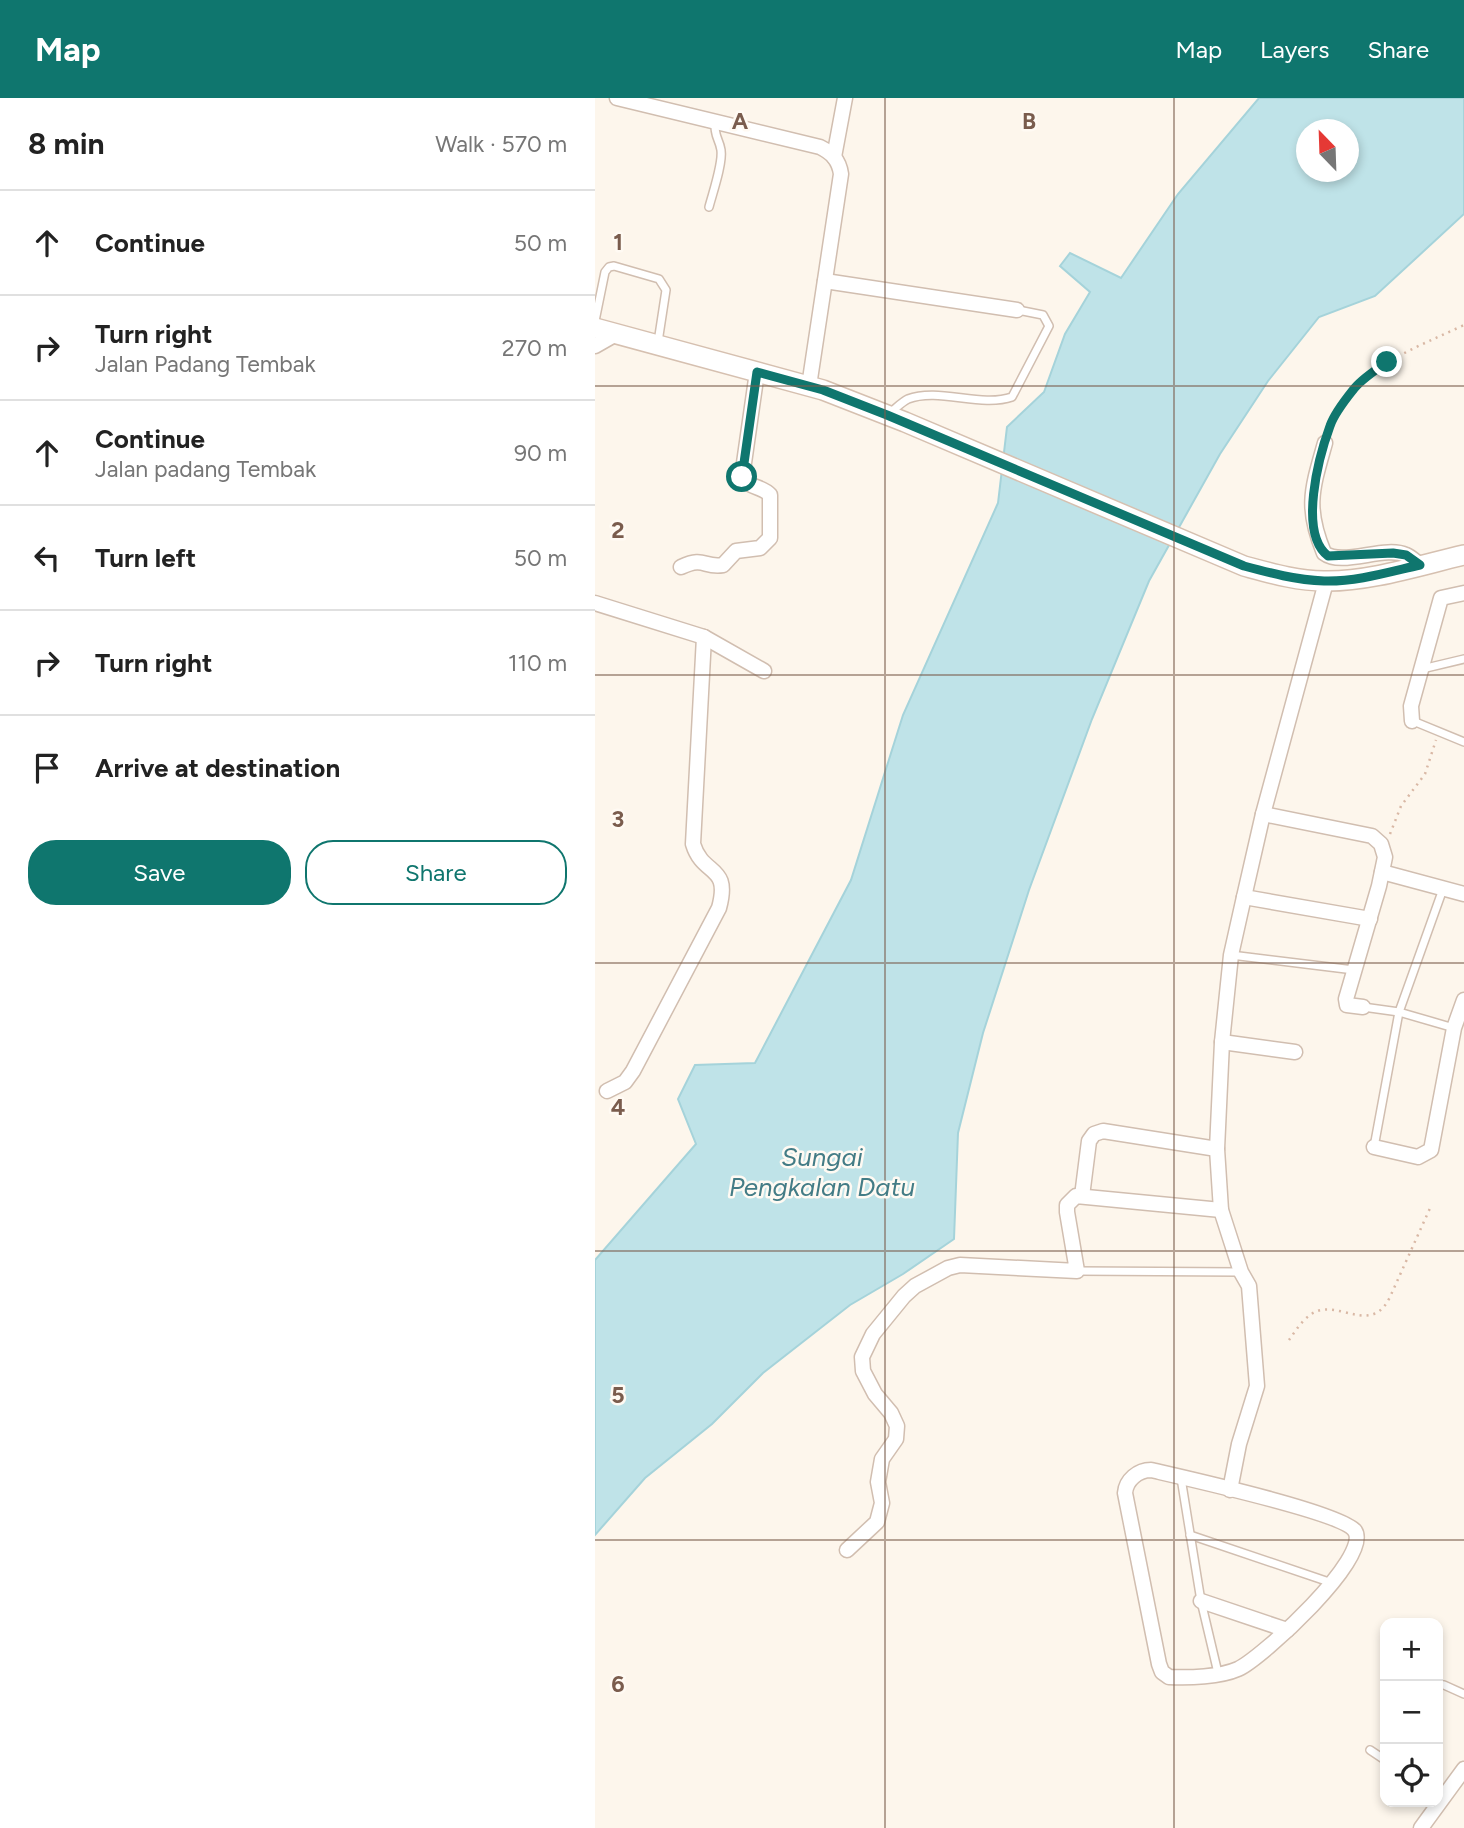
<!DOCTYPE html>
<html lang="en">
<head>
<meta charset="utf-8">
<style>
	body { margin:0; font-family:Figtree,sans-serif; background:#f2f2f2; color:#222 }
	.controls { position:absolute; right:21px; bottom:21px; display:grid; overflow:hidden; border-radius:14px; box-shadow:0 4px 10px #0003 }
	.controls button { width:63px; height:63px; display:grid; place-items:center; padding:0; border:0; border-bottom:2px solid #e0e0e0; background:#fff; color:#222; font:35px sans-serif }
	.compass { position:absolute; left:701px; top:21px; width:63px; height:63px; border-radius:50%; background:#fff; box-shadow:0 4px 10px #0003; rotate:337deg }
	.stop { position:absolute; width:21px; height:21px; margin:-16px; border:5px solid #0f766e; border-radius:50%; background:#fff }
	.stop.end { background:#0f766e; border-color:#fff; box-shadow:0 2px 7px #0008 }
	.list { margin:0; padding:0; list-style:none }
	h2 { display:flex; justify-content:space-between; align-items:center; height:91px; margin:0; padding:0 28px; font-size:30px }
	h2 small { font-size:23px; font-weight:400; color:#767676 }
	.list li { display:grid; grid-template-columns:46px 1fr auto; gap:21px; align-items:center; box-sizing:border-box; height:105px; padding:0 28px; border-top:2px solid #e0e0e0 }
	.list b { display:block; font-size:26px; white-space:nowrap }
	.list p { margin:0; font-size:23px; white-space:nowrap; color:#767676 }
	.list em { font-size:23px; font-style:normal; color:#767676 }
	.actions { display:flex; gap:14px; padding:21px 28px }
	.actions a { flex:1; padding:16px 0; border:2px solid #0f766e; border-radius:28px; text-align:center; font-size:24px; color:#0f766e }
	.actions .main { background:#0f766e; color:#fff }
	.icon { flex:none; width:38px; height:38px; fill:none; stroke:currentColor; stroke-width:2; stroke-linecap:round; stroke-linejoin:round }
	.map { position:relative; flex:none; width:869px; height:1730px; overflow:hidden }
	header { display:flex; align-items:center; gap:42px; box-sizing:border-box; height:98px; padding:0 35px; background:#0f766e; color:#fff }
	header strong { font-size:33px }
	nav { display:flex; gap:38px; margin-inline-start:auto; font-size:24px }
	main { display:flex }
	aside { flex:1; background:#fff }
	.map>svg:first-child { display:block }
	.water { fill:#bfe3e8; stroke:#a5d3da; stroke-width:2; fill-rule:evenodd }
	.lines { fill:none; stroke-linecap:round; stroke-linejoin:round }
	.lane-casing { stroke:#d1beb0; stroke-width:10 }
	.street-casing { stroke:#d1beb0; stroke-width:17 }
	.secondary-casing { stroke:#d6c0b0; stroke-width:22 }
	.path { stroke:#d9b8a5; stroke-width:2.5; stroke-dasharray:2 5; stroke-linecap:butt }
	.lane { stroke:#fff; stroke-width:7 }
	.street { stroke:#fff; stroke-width:14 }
	.secondary { stroke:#fff; stroke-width:19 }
	.route { stroke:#0f766e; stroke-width:9 }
	.grid { fill:none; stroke:#7a5c4d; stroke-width:2; stroke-opacity:0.55 }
	.labels { text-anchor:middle; stroke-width:5; stroke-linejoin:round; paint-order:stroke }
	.water-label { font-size:26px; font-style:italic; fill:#437c86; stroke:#fffaf3 }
	.grid-label { font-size:23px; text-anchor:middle; font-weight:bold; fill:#7a5c4d; stroke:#fffaf3; stroke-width:5; stroke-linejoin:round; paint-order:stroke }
</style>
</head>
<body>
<header>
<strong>Map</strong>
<nav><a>Map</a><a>Layers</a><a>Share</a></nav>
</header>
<main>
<aside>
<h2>8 min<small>Walk · 570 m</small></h2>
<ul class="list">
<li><svg class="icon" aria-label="ahead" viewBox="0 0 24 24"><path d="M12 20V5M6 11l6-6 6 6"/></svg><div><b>Continue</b></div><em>50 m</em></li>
<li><svg class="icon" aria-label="right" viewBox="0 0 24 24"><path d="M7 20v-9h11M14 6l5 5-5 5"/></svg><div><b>Turn right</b><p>Jalan Padang Tembak</p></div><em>270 m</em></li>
<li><svg class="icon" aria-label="ahead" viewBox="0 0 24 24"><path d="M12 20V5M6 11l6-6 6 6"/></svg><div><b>Continue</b><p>Jalan padang Tembak</p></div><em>90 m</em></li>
<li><svg class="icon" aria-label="left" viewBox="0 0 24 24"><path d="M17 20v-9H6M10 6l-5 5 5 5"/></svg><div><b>Turn left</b></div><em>50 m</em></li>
<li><svg class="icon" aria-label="right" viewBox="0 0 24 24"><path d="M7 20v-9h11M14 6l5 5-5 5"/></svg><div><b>Turn right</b></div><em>110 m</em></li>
<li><svg class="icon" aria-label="arrive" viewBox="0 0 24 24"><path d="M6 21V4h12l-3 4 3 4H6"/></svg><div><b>Arrive at destination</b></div></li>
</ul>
<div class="actions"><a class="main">Save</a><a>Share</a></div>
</aside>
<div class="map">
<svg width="869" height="1730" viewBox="0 0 869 1730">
	<rect width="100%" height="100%" fill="#fdf6ec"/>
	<path class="water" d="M 664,0 L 869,0 L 869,116 L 780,198 L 724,219 L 673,283 L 625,356 L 554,483 L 497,621 L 434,792 L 388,935 L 363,1035 L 359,1141 L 308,1176 L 255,1207 L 168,1275 L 117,1326 L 50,1380 L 0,1437 L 0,1162 L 101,1046 L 83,1001 L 100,967 L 160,965 L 256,782 L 308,617 L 403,405 L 412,329 L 449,294 L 470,236 L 495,194 L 465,168 L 475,155 L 526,180 L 583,96 ZM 712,32 L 754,32 L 754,74 L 712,74 Z"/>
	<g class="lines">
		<defs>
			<g id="lane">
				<path d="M 114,109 C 118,94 128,65 126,52 C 124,40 119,39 120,24"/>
				<path d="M 0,223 L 10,174 L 14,169 L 19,168 L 64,181 L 71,192 L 63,244"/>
				<path d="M 296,314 C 301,310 307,304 313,301 C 344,289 385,310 417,299 L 454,228 L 448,217 L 423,212"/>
				<path d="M 827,571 L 869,561"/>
				<path d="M 818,623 L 869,644"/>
				<path d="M 636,857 L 759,872"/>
				<path d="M 768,909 L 804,914 L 859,930"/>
				<path d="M 779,1049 L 804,914 L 848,791"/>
				<path d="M 482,1173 L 645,1174"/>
				<path d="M 586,1380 L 606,1503 L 623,1575"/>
				<path d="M 595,1437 L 737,1485"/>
				<path d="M 849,1587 L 869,1596"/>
				<path d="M 775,1652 L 790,1662"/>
			</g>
			<g id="street">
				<path d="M 22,0 L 225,49 C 237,55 244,62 246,76 L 214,288"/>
				<path d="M 239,59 L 250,0"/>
				<path d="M 230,183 L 422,212"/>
				<path d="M 0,248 L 21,236"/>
				<path d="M 730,345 C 717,391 710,409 729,455 C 747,469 790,447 811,457 C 816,459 821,464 825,467"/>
				<path d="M 86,469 C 110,458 108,470 128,467 L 141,453 L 165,450 L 175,440 L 175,397 C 167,388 153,390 147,379 L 162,274"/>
				<path d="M 0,505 L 109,539 L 169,573"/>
				<path d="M 817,623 L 816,608 L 846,500 L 869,495"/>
				<path d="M 668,716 L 777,738 L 786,746 L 790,759 L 784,788 L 751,901 L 752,907 L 768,909"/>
				<path d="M 787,774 L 869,796"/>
				<path d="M 649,799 L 775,821"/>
				<path d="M 627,944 L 700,954"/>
				<path d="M 12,993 L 30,984 L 38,973 L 124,810 C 136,766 108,779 98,746 L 109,539"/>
				<path d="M 779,1049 L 823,1059 L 836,1052 L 859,930 L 869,902"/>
				<path d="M 487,1098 L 494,1043 L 499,1036 L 508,1033 L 622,1051"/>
				<path d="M 556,1372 C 586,1379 748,1415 760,1433 C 777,1459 667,1560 643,1571 C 625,1579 594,1580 574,1579 L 567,1574 L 564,1566 L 530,1395 C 531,1382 543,1372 556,1372 Z"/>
				<path d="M 635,1392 L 644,1346 L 662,1288 L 654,1188 L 646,1174 L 626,1112 L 622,1051 L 627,944 L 636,857 L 649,799 L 668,716 L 731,484"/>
				<path d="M 252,1452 L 282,1424 L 287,1405 L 283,1384 L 287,1361 L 301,1341 L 302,1328 L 296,1315 L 280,1296 L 268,1273 L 267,1259 L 278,1236 L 309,1198 L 320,1188 L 353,1170 L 365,1167 L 482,1173 L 472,1114 L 472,1107 L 481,1098 L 626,1112"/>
				<path d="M 606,1503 L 692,1532"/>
				<path d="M 826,1730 L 869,1671"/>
			</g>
			<path id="secondary" d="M 0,230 L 228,292 L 310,324 L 649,468 C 675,475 702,483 729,483 C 774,484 826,467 869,457"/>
		</defs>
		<use href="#lane" class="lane-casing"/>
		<use href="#street" class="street-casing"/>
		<use href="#secondary" class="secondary-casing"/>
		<g class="path">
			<path d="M 733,334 C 736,325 741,318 746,310 C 776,264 821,250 869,227"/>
			<path d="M 795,736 L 806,708 L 830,676 L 841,642"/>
			<path d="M 694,1242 C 702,1231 711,1215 726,1212 C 752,1208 778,1234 795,1199 L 836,1108"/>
		</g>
		<use href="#lane" class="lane"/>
		<use href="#street" class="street"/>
		<use href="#secondary" class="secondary"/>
	</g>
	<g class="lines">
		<path class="route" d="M 147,379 L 162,274 L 228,292 L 292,317 L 649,468 C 675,475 701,482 729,483 C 761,484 794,474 825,467 L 811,457 L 798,455 L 733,458 C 703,435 724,358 735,328 C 739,316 750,302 758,292 C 766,281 781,272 792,264"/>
	</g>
	<path class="grid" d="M 290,0 L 290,1730M 579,0 L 579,1730M 0,288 L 869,288M 0,577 L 869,577M 0,865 L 869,865M 0,1153 L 869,1153M 0,1442 L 869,1442"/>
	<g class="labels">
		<g class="water-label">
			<text x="227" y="1068">Sungai<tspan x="227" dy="30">Pengkalan Datu</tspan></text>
		</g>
	</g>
	<g class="grid-label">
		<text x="145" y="31">A</text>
		<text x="434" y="31">B</text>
		<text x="23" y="152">1</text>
		<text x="23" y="440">2</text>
		<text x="23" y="729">3</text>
		<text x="23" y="1017">4</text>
		<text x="23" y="1305">5</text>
		<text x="23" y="1594">6</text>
	</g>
</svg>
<div class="controls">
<button>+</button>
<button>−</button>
<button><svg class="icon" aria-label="locate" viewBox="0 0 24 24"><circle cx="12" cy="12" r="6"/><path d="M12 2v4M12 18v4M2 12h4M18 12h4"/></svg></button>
</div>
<svg class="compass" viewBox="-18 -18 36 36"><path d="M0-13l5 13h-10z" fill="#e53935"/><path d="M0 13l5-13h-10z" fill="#767676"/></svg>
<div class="stop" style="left:147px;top:379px"></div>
<div class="stop end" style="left:792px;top:264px"></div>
</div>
</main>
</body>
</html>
